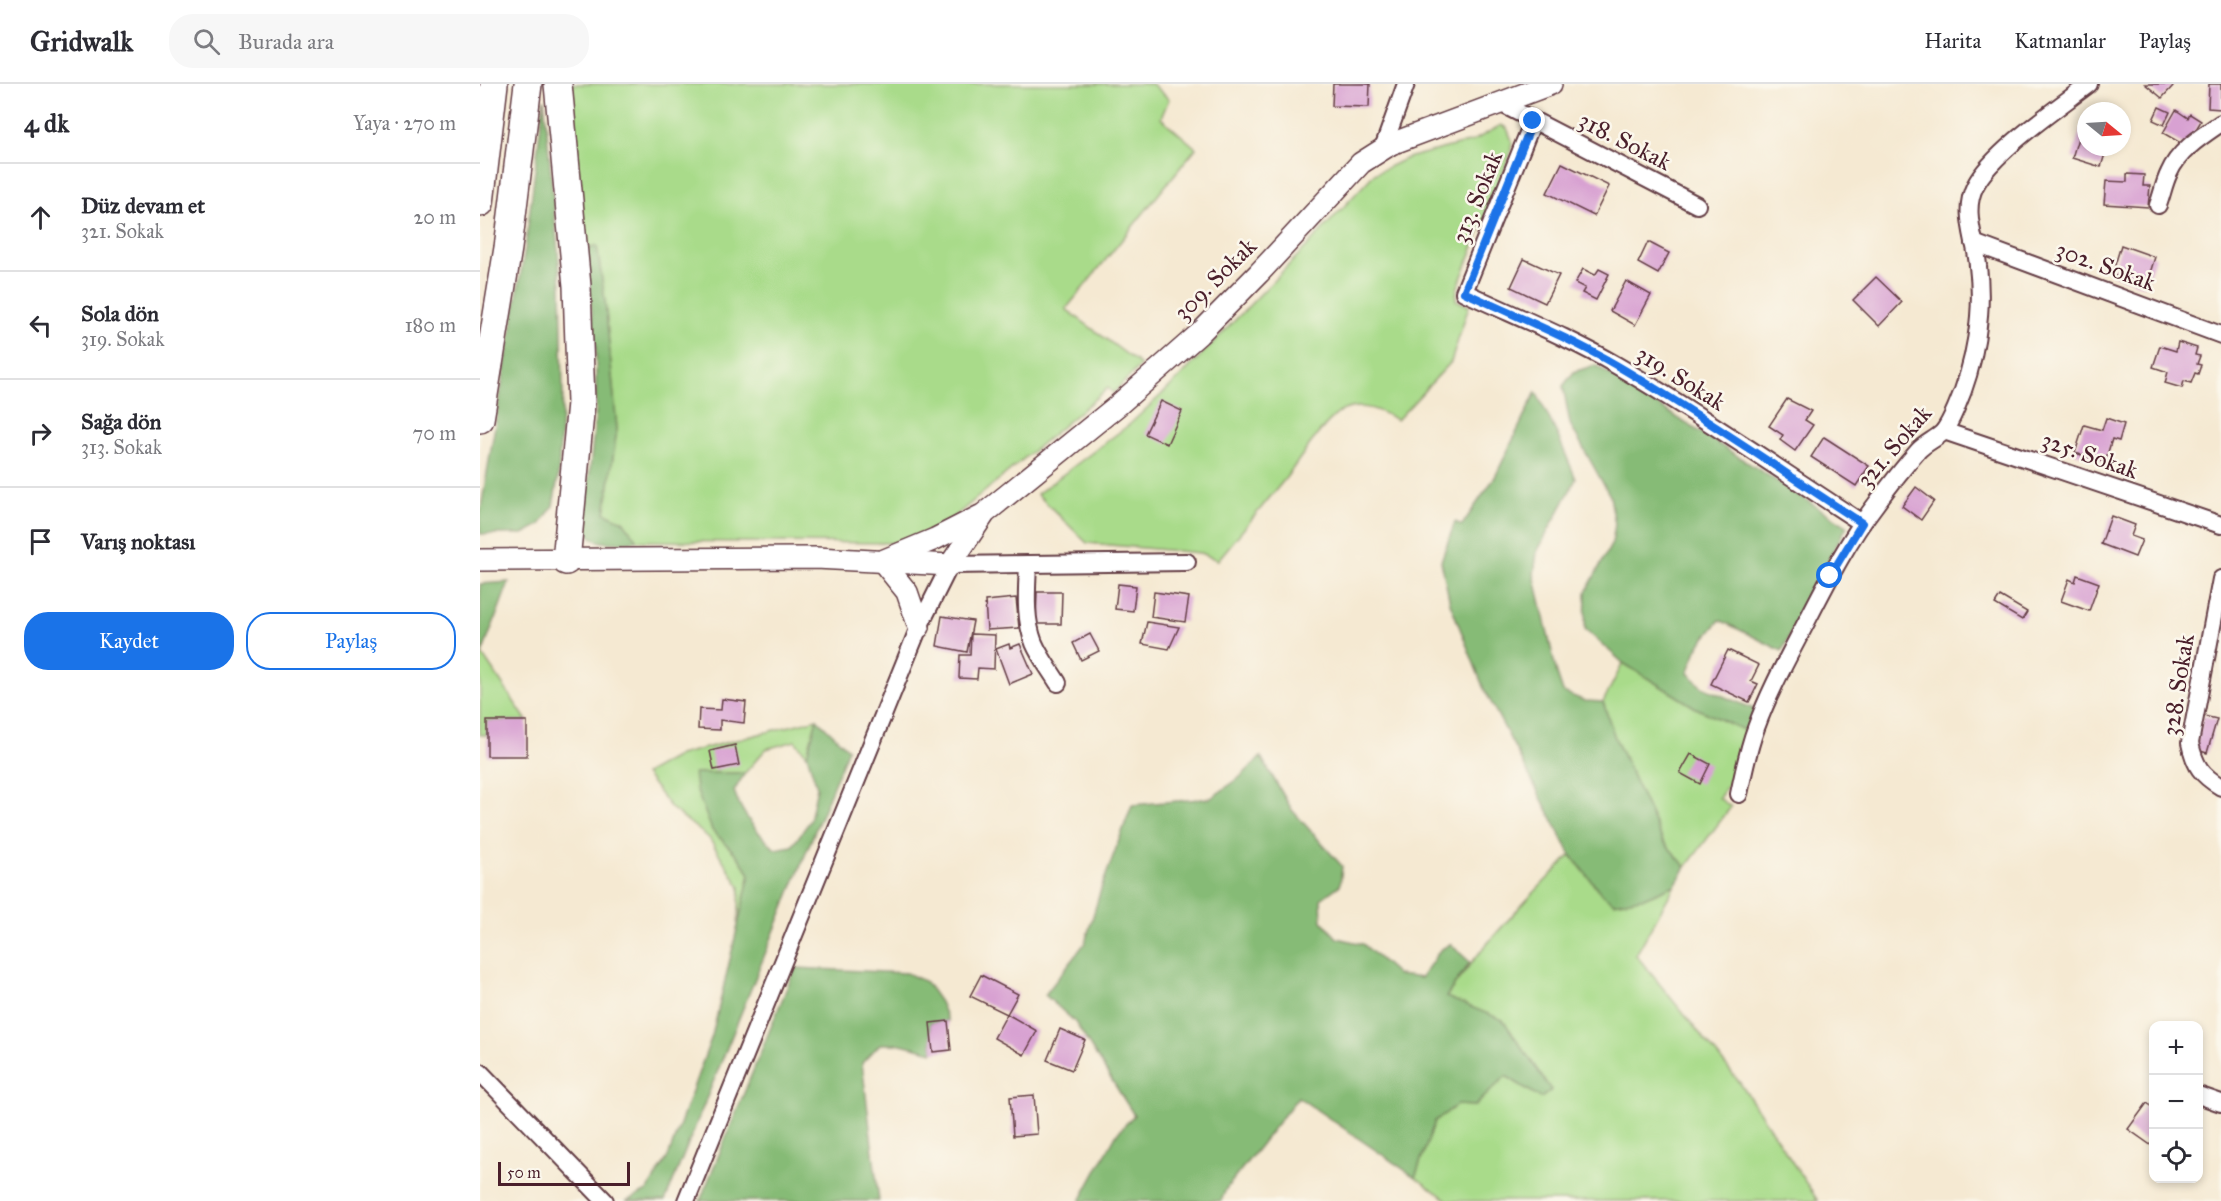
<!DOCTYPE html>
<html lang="tr">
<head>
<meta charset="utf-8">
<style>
	body { margin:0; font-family:"IM FELL Great Primer",serif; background:#f7f7f7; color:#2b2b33 }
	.controls { position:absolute; right:18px; bottom:18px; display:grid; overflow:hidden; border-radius:12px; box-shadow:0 3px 9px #0003 }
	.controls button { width:54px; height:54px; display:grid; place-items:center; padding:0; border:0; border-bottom:2px solid #e1e1e2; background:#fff; color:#2b2b33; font:30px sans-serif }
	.compass { position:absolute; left:1597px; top:18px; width:54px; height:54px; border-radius:50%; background:#fff; box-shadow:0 3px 9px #0003; rotate:108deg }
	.scale { position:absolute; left:18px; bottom:15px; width:132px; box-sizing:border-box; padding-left:6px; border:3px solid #4a1f2b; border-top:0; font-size:16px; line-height:21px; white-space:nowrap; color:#4a1f2b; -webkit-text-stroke:4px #fbf7ec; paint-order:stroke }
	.stop { position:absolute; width:18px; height:18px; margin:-14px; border:4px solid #1a73e8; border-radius:50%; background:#fff }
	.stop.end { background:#1a73e8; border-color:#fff; box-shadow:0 2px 6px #0008 }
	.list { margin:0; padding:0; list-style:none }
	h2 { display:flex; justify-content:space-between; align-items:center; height:78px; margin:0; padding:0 24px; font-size:26px }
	h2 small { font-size:20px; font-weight:400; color:#7c7c81 }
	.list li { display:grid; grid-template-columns:39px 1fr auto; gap:18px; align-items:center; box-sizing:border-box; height:108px; padding:0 24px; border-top:2px solid #e1e1e2 }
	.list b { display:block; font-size:22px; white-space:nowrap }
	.list p { margin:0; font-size:20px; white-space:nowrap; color:#7c7c81 }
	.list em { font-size:20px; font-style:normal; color:#7c7c81 }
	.actions { display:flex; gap:12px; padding:18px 24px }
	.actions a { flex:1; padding:14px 0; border:2px solid #1a73e8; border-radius:24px; text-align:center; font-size:21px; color:#1a73e8 }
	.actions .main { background:#1a73e8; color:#fff }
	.icon { flex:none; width:33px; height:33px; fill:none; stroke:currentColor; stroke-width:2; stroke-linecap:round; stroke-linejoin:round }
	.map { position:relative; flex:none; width:1741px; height:1117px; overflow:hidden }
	header { display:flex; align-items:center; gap:36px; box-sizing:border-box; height:84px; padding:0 30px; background:#fff; border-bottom:2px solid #e1e1e2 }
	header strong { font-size:28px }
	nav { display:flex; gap:33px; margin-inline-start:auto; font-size:21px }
	.search { width:420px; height:54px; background:#f7f7f7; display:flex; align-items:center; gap:15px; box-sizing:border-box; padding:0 21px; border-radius:24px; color:#7c7c81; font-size:22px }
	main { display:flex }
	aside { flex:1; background:#fff }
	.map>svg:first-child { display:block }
	.green { fill:#a9db8a; stroke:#7a7d5a; stroke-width:1.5 }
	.forest { fill:#86bb76; stroke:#686d50; stroke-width:1.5 }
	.building { fill:#d8a1d2 }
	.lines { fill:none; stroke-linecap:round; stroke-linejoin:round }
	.minor-casing { stroke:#643d44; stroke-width:20 }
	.tertiary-casing { stroke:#643d44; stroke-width:24 }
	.trunk-casing { stroke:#643d44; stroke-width:30 }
	.minor { stroke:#fff; stroke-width:16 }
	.tertiary { stroke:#fff; stroke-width:21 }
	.trunk { stroke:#fff; stroke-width:27 }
	.route { stroke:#1a73e8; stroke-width:8 }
	.labels { text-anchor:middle; stroke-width:5; stroke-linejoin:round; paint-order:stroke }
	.street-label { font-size:24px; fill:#4a1f2b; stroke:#fbf7ec }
</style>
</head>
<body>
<header>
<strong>Gridwalk</strong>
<div class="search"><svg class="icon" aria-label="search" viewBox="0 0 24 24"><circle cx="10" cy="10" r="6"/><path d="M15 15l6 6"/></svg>Burada ara</div>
<nav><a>Harita</a><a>Katmanlar</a><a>Paylaş</a></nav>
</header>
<main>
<aside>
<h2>4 dk<small>Yaya · 270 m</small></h2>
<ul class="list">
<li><svg class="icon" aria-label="ahead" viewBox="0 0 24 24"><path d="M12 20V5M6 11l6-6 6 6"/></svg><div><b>Düz devam et</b><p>321. Sokak</p></div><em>20 m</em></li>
<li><svg class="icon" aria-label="left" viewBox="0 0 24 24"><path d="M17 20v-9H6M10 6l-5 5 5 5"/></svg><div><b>Sola dön</b><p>319. Sokak</p></div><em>180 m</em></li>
<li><svg class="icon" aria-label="right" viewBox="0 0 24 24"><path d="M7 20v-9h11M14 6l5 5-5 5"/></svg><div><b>Sağa dön</b><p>313. Sokak</p></div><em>70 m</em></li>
<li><svg class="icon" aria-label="arrive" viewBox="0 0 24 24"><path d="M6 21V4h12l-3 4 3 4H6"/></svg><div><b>Varış noktası</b></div></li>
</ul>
<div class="actions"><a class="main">Kaydet</a><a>Paylaş</a></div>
</aside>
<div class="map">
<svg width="1741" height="1117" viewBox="0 0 1741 1117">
	<rect width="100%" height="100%" fill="#fbf7ec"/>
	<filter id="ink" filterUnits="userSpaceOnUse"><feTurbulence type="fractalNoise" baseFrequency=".0167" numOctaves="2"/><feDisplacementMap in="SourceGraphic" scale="12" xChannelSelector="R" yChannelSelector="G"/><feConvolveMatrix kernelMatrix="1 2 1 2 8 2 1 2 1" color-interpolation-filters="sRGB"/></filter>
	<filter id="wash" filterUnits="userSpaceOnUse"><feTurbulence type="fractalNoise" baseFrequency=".008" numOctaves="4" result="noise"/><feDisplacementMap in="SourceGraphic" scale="24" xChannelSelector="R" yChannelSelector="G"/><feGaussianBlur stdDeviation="1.35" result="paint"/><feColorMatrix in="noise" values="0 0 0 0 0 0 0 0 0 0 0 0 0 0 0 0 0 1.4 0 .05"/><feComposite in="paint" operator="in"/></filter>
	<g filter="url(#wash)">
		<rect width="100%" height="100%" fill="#f5e9d2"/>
		<g class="green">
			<path d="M 87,0 L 672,0 L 689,15 L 681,34 L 716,64 L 586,225 L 661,281 L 633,309 L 628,304 L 473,434 L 440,452 L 412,459 L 157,457 L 143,437 L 125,429 L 137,345 L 125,217 L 117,163 L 105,166 Z"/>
			<path d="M 1021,41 L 1027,44 L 1032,57 L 1030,71 L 977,205 L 976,216 L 989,222 L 971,278 L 917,336 C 901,327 883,318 864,326 C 845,334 819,377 805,395 C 783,422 760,449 738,476 L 720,469 L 607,459 L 557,410 L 650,340 L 697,296 L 831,158 L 894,90 L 927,74 L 993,57 Z"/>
			<path d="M 2,570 L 47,637 L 7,637 L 7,651 L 0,651 L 0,575 Z"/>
			<path d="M 1143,579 L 1216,624 L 1268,648 L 1252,695 L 1239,714 L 1251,723 L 1206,783 L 1183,757 L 1135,654 L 1123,618 Z"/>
			<path d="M 337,635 L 327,671 L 315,657 L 286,665 L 265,689 L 214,689 L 232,746 L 257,771 L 270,790 L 258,841 L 260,803 L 229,754 L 191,724 L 165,690 L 199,671 Z"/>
			<path d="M 1091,771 L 1122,810 L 1166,813 L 1195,801 L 1156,871 L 1260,999 L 1338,1117 L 969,1117 L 935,1093 L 955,1037 L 977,1021 L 995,1022 L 1026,992 L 1061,1014 L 1071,1006 L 1023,936 L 966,913 C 1002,861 1046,816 1091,771 Z"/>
		</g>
		<g class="forest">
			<path d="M 64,15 L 81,201 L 83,311 L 78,394 L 73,422 L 60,441 L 43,450 L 0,450 L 0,430 L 45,165 Z"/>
			<path d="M 117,162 L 125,217 L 137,345 L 125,429 L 143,437 L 157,457 C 136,458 115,465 104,444 L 116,326 L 116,266 L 105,166 Z"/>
			<path d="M 1115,281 L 1367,442 L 1333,503 L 1302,567 L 1240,536 L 1219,561 L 1208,589 L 1222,603 L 1276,626 L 1268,648 L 1216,624 L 1143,579 L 1105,545 L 1106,508 L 1132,459 L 1135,440 L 1130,412 L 1090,340 L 1083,302 L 1094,288 Z"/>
			<path d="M 1056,308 L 1078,352 L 1096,395 L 1057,468 L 1054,490 L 1077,590 L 1083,608 L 1105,617 L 1123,618 L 1135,654 L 1183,757 L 1206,783 L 1195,801 L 1166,813 L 1134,819 L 1122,810 L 1091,771 L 1004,605 L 970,519 L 961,477 L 975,438 L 982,441 L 1015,393 Z"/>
			<path d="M 29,498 L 2,570 L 0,575 L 0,500 Z"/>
			<path d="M 337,635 L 368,665 L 345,722 L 185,1117 L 146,1117 L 167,1107 L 188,1073 L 232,952 L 270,790 L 257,771 L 232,746 L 216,705 L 214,689 L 265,689 L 254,707 C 262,731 276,747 295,765 L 312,762 L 330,737 L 337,703 L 327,671 Z"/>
			<path d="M 781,673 L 812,726 L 862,782 L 860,801 L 841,815 L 842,837 L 857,854 L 883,860 L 918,891 L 941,894 L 960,866 L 970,860 L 990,878 L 966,913 L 1023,936 L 1071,1006 L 1061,1014 L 1026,992 L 995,1022 L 977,1021 L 955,1037 L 935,1093 L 818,1013 L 746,1105 L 741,1117 L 600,1117 L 636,1051 L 654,1031 L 595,938 L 565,911 L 605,859 L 621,805 L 652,721 L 731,714 L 758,695 Z"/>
			<path d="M 315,884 L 427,889 L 446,898 L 460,918 L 468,937 L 450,939 L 453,968 L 421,960 L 400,960 L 382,979 L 399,1117 L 220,1117 Z"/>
		</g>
		<g id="blocks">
			<g class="building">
				<path d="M 853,0 L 890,0 L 889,23 L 852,22 Z"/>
				<path d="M 1665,0 L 1693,0 L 1693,2 L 1682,14 Z"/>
				<path d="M 1729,0 L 1741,0 L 1741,25 L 1728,24 Z"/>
				<path d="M 1679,23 L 1690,28 L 1684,41 L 1673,36 Z"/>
				<path d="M 1696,26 L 1708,34 L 1710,30 L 1721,37 L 1706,62 L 1683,49 Z"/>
				<path d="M 1601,44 L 1606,46 L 1606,63 L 1627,63 L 1621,83 L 1592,74 Z"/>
				<path d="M 1082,79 L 1129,102 L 1114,132 L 1067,109 Z"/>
				<path d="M 1647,90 L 1664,91 L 1663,102 L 1670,102 L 1668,123 L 1624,120 L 1626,97 L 1647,98 Z"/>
				<path d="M 1168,158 L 1189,169 L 1178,190 L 1158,179 Z"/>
				<path d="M 1641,161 L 1675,173 L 1666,202 L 1632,191 Z"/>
				<path d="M 1044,175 L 1079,191 L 1065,219 L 1031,203 Z"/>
				<path d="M 1103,185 L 1115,191 L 1119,185 L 1129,190 L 1116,216 L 1102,209 L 1105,204 L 1095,199 Z"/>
				<path d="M 1396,193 L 1422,218 L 1399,242 L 1373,216 Z"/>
				<path d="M 1146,197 L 1171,211 L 1155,241 L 1130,227 Z"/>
				<path d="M 1698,258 L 1717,264 L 1715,271 L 1720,272 L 1717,280 L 1721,281 L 1718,290 L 1715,289 L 1711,299 L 1704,297 L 1702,304 L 1685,299 L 1688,288 L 1673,283 L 1680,262 L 1696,267 Z"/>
				<path d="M 1307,315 L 1331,327 L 1325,336 L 1333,341 L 1315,367 L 1300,356 L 1303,351 L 1289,342 Z"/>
				<path d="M 681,317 L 702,327 L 687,360 L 665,350 Z"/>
				<path d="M 1626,334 L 1644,340 L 1639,357 L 1632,355 L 1625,378 L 1595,369 L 1604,341 L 1622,346 Z"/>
				<path d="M 1344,353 L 1389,382 L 1376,402 L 1331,373 Z"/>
				<path d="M 1436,403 L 1454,417 L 1441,436 L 1422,422 Z"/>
				<path d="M 1631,432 L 1655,441 L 1651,452 L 1662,456 L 1655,473 L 1621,460 Z"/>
				<path d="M 1597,491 L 1619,499 L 1609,527 L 1581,517 L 1589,495 L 1595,498 Z"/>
				<path d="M 638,500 L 656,502 L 653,527 L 635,525 Z"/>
				<path d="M 557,508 L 582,508 L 581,540 L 556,540 Z"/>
				<path d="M 674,508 L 709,513 L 705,538 L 671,533 Z"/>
				<path d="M 1520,512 L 1547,528 L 1542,536 L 1515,520 Z"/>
				<path d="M 536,514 L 539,544 L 507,546 L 505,517 Z"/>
				<path d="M 462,532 L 493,537 L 487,568 L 457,562 Z"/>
				<path d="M 667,538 L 699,543 L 689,565 L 662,560 Z"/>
				<path d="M 491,550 L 515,551 L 514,585 L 498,584 L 497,595 L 479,594 L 480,571 L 490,571 Z"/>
				<path d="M 610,550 L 619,567 L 601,576 L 593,559 Z"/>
				<path d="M 529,560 L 530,564 L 540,560 L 553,590 L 529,600 L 516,565 Z"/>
				<path d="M 1248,566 L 1279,581 L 1271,597 L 1278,600 L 1269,618 L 1231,600 Z"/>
				<path d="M 242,615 L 266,618 L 264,639 L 240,636 L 240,646 L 218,645 L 219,625 L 241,626 Z"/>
				<path d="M 1724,632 L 1737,635 L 1727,669 L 1714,665 Z"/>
				<rect x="7" y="637" width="40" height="35"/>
				<path d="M 255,661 L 259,681 L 234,686 L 230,667 Z"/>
				<path d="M 1211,670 L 1230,680 L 1220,700 L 1200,689 Z"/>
				<path d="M 501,891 L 538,910 L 527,930 L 490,912 Z"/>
				<path d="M 527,930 L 557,947 L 544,971 L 514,954 Z"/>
				<path d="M 468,937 L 471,966 L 453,968 L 450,939 Z"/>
				<path d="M 580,945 L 605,956 L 592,986 L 567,976 Z"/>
				<path d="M 554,1011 L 557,1050 L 533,1052 L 530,1013 Z"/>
				<path d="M 1667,1019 L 1674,1024 L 1674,1059 L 1672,1062 L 1648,1045 Z"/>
			</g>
		</g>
	</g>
	<g filter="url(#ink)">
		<use href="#blocks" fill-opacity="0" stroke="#643d44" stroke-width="1.5"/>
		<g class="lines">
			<defs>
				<g id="minor">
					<path d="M 1020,19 L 1217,121"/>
					<path d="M 1053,37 L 984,208 C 1035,232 1088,253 1136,281 C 1220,330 1300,386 1382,439"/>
					<path d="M 903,64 L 926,0"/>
					<path d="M 1678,121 C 1682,111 1684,99 1689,89 C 1698,67 1722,52 1741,39"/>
					<path d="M 1494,159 L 1741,251"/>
					<path d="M 1464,347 L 1741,441"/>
					<path d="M 548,480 C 547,506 544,533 554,559 C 560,573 570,586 578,599"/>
					<path d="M 1741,495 L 1710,659 C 1715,682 1721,691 1741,703"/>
					<path d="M 1259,710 C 1264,687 1268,665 1276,644 C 1290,605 1310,570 1329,533 C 1349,494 1369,455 1396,420 C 1409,402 1423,384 1438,367 C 1445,359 1456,355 1463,348 C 1468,342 1473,331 1476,324 C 1495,281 1504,228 1498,182 C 1496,155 1482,128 1495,102 C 1511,69 1579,23 1609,0"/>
					<path d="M 0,988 L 125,1117"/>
					<path d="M 1718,1011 L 1741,1019"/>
					<path d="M 206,1117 L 439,543 L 470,481 L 707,478"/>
				</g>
				<g id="tertiary">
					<path d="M 0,476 L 336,474 L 470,481 L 505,429 L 637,322 L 719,250 L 779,189 L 881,79 L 911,60 L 1071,0"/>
					<path d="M 439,543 L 427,508 L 402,477 L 455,455 L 500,432"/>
				</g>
				<g id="trunk">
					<path d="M 78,0 L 97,202 L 101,319 L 86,477"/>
					<path d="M 0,119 L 14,0"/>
					<path d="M 0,335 L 28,164 L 48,0"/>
				</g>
			</defs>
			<use href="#minor" class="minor-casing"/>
			<use href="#tertiary" class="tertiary-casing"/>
			<use href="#trunk" class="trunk-casing"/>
			<use href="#minor" class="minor"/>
			<use href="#tertiary" class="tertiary"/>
			<use href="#trunk" class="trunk"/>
		</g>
	</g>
	<g class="lines" filter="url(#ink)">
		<path class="route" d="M 1053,37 L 984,208 C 1035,232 1088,253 1136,281 C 1220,330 1300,386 1382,439 L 1350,492"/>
	</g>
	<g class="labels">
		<g class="street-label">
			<text transform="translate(1145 57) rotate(27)" y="8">318. Sokak</text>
			<text transform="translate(997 113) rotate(-68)" y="8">313. Sokak</text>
			<text transform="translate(1626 182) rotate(20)" y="8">302. Sokak</text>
			<text transform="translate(735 195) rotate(-45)" y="8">309. Sokak</text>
			<text transform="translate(1201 294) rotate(32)" y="8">319. Sokak</text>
			<text transform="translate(1414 362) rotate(-49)" y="8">321. Sokak</text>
			<text transform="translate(1610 371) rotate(19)" y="8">325. Sokak</text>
			<text transform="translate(1698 601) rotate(-81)" y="8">328. Sokak</text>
		</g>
	</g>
</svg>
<div class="controls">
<button>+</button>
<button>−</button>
<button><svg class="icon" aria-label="locate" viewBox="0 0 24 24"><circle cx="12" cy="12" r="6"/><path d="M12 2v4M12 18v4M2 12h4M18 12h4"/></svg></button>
</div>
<svg class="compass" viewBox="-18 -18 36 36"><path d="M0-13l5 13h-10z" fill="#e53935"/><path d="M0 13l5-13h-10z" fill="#7c7c81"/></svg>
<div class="scale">50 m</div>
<div class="stop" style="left:1350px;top:492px"></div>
<div class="stop end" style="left:1053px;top:37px"></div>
</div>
</main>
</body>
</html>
